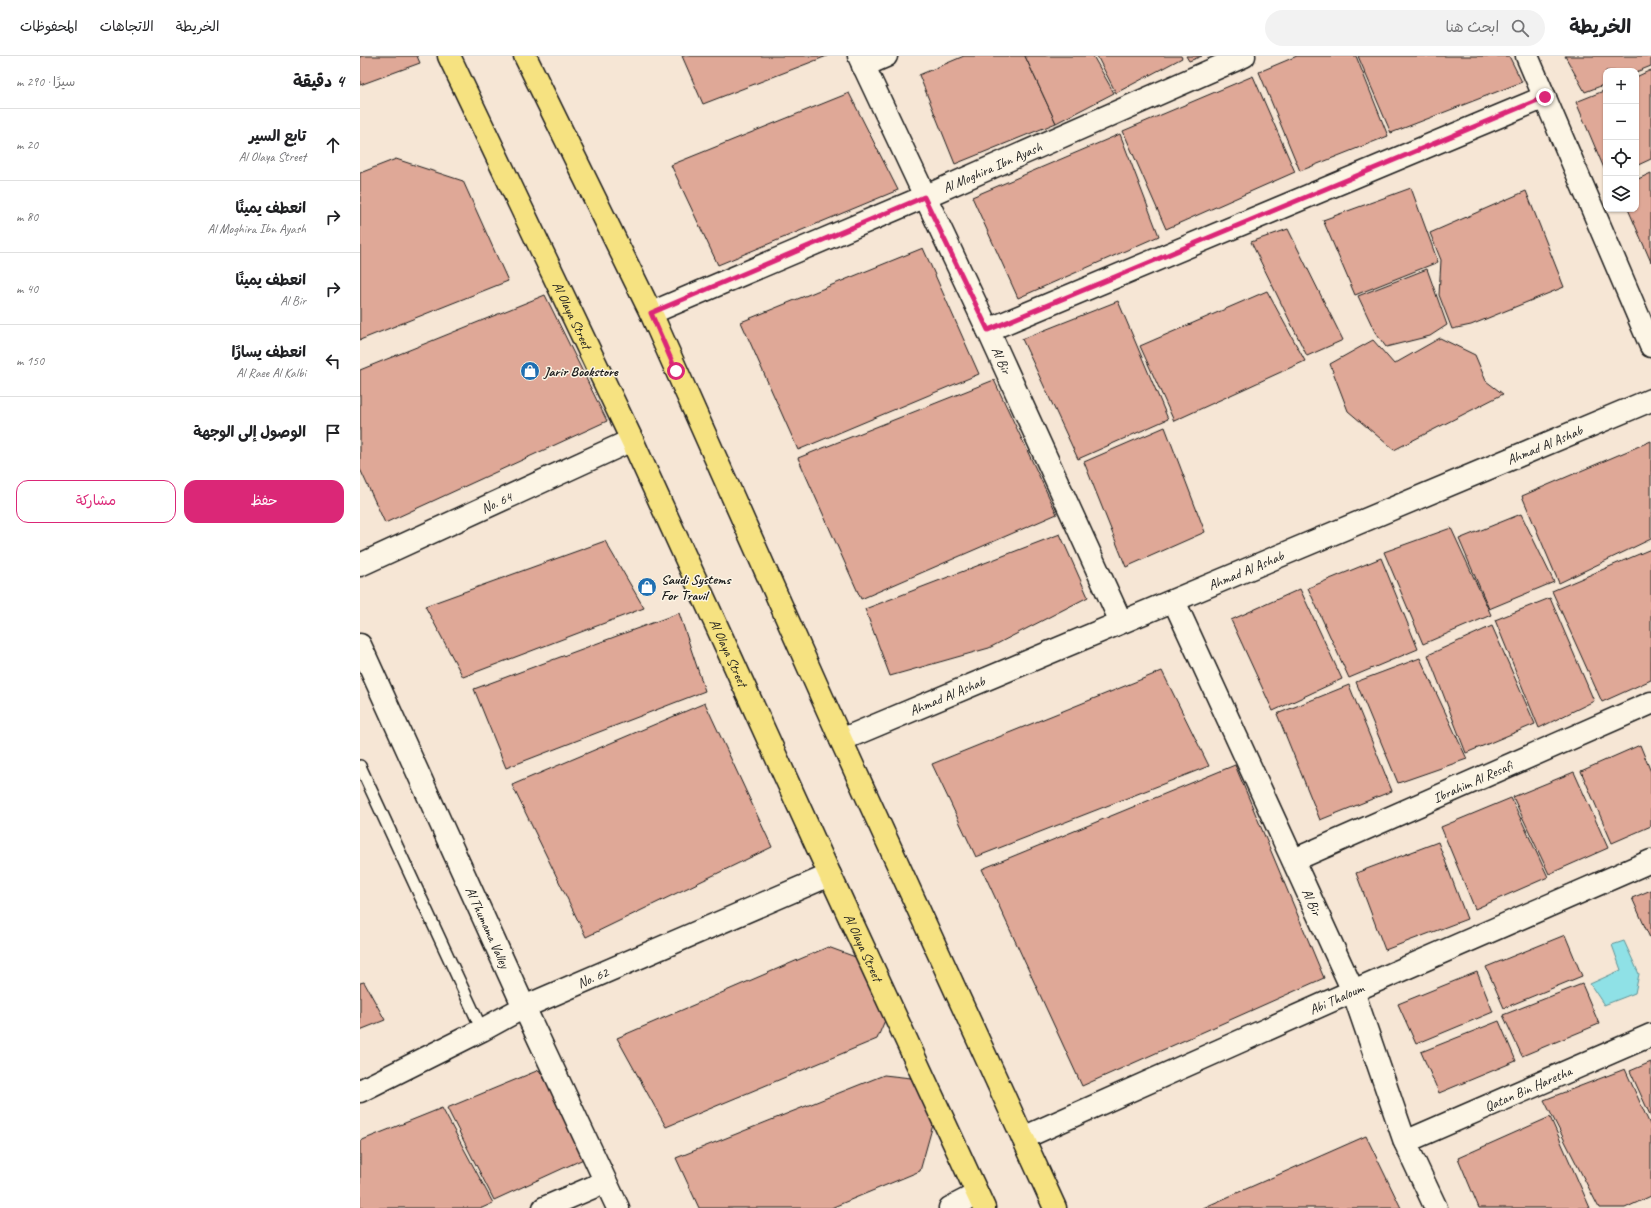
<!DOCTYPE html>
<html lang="ar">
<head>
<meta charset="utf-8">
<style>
	body { margin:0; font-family:Caveat,"Playpen Sans Arabic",sans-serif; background:#f2f2f2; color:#202124; direction:rtl }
	.controls { position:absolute; right:12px; top:12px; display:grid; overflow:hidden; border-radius:8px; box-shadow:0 1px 3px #0004 }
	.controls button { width:36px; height:36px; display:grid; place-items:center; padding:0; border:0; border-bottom:1px solid #e0e0e0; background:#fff; color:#202124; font:20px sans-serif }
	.stop { position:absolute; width:12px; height:12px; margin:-9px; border:3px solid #db2777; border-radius:50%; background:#fff }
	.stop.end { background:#db2777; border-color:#fff; box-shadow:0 1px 4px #0008 }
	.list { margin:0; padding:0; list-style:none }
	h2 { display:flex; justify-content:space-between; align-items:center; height:52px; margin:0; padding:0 16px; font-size:17px }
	h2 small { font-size:13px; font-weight:400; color:#757577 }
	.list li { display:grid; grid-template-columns:26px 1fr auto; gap:12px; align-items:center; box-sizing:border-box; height:72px; padding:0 16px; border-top:1px solid #e0e0e0 }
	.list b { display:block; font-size:15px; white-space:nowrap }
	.list p { margin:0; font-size:13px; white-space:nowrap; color:#757577 }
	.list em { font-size:13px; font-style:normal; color:#757577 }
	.actions { display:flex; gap:8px; padding:12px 16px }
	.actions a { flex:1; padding:9px 0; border:1px solid #db2777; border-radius:12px; text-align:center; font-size:14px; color:#db2777 }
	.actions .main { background:#db2777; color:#fff }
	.icon { flex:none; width:22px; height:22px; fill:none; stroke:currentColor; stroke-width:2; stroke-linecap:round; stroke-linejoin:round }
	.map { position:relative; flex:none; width:1291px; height:1152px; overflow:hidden; direction:ltr }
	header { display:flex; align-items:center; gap:24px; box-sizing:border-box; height:56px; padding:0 20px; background:#fff; border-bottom:1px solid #e0e0e0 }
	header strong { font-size:19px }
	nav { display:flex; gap:22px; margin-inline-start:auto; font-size:14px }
	.search { width:280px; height:36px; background:#f2f2f2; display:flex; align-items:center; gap:10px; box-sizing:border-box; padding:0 14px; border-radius:22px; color:#757577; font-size:15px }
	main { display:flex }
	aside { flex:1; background:#fff }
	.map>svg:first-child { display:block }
	.water { fill:#8fe1e6; stroke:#619295 }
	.building { fill:#dfa897; stroke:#1c1c1c }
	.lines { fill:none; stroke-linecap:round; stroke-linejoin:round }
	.service-casing { stroke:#1c1c1c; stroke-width:14 }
	.minor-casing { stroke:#1c1c1c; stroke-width:25 }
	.primary-casing { stroke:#1c1c1c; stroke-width:25 }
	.service { stroke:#fcf5e5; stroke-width:11 }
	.minor { stroke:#fcf5e5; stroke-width:22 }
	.primary { stroke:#f6e281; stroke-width:22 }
	.route { stroke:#db2777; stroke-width:5 }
	.labels { text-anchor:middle; stroke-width:3; stroke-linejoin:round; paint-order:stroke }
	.street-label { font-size:14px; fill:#1c1c1c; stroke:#fcf5e5 }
	.poi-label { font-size:14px; font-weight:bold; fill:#1c1c1c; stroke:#fcf5e5; text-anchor:start }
</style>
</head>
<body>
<header>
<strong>الخريطة</strong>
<div class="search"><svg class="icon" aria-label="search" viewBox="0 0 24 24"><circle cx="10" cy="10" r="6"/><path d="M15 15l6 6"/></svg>ابحث هنا</div>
<nav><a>الخريطة</a><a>الاتجاهات</a><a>المحفوظات</a></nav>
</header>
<main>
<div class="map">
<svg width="1291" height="1152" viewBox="0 0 1291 1152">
	<rect width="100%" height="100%" fill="#f6e6d5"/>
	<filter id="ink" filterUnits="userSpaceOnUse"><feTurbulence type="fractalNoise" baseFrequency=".025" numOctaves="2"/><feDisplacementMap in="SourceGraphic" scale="8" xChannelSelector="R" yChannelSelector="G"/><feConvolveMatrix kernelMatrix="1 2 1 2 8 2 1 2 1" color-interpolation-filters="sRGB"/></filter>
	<g filter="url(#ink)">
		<path class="water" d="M 1264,885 L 1279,918 L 1275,937 L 1244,949 L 1230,928 L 1261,914 L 1252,889 Z"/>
		<g class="building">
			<path d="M 0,0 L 57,0 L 60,7 L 0,29 Z"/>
			<path d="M 322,0 L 467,0 L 343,48 Z"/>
			<path d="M 604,0 L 665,0 L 696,67 L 595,108 L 559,19 Z"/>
			<path d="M 665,0 L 733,0 L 754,37 L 696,67 Z"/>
			<path d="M 737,0 L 821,0 L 822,2 L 756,37 Z"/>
			<path d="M 826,0 L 842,0 L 829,5 Z"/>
			<path d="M 937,0 L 996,0 L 1028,80 L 940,115 L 899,16 Z"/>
			<path d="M 998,0 L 1149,0 L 1162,26 L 1031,77 Z"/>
			<path d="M 1205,0 L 1291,0 L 1291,10 L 1276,16 L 1246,15 L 1246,28 L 1225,36 Z"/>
			<path d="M 1291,14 L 1291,103 L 1276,110 L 1276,21 Z"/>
			<path d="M 893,20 L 935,116 L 806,173 L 763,75 Z"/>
			<path d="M 1246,34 L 1246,117 L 1216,46 Z"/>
			<path d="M 489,37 L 538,134 L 358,209 L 311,109 Z"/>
			<path d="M 760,78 L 799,180 L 658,242 L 612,141 Z"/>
			<path d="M 36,103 L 103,125 L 148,225 L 0,284 L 0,117 Z"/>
			<path d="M 1291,117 L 1291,206 L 1268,153 L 1276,153 L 1276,124 Z"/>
			<path d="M 1051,132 L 1078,206 L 995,239 L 963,164 Z"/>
			<path d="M 1166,135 L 1204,231 L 1111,269 L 1092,273 L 1079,239 L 1081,204 L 1070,177 Z"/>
			<path d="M 928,173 L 983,284 L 947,300 L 891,186 Z"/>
			<path d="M 563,192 L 619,318 L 438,394 L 381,266 Z"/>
			<path d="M 1067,213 L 1087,269 L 1070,280 L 1026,291 L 1015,276 L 998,240 Z"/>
			<path d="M 907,235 L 945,305 L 814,365 L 780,290 Z"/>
			<path d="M 185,239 L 247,365 L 25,467 L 0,413 L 0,314 Z"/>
			<path d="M 758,245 L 808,363 L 718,403 L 662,283 Z"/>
			<path d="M 1080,282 L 1115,299 L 1126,325 L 1143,338 L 1034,394 L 988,355 L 970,308 L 1013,284 L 1034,308 Z"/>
			<path d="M 634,324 L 697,458 L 501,543 L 438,402 Z"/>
			<path d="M 805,371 L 845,476 L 766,511 L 724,406 Z"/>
			<path d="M 1291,385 L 1291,483 L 1199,527 L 1162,440 Z"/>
			<path d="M 1161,458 L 1194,526 L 1129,553 L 1099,483 Z"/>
			<path d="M 1091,472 L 1131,559 L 1063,588 L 1024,496 Z"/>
			<path d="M 700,478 L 728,541 L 629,592 L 530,620 L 505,553 Z"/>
			<path d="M 245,485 L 284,552 L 103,621 L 65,550 Z"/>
			<path d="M 1291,493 L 1291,624 L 1242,646 L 1192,535 Z"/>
			<path d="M 1021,502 L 1058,593 L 989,622 L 948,532 Z"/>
			<path d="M 940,533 L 982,623 L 913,655 L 871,564 Z"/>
			<path d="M 1190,542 L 1234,645 L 1179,672 L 1135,564 Z"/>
			<path d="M 319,557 L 345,635 L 146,712 L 114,633 Z"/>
			<path d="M 1132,570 L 1175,668 L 1106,697 L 1068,599 Z"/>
			<path d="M 1060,602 L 1107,703 L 1038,727 L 996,626 Z"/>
			<path d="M 802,615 L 849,710 L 616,801 L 572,708 Z"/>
			<path d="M 989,629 L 1032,735 L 960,764 L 917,658 Z"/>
			<path d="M 345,647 L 412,791 L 226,881 L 152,729 Z"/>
			<path d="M 1280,689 L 1291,716 L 1291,770 L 1252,787 L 1221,715 Z"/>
			<path d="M 875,709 L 964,922 L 722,1030 L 622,813 Z"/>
			<path d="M 1214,716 L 1248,792 L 1189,818 L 1153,741 Z"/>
			<path d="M 1151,742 L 1188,821 L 1115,853 L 1081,771 Z"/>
			<path d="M 1078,786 L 1107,863 L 1025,894 L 996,817 Z"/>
			<path d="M 1291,834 L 1291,882 L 1290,882 L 1272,842 Z"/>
			<path d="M 1205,879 L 1222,920 L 1144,952 L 1126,911 Z"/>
			<path d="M 468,891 L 501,903 L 529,955 L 517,983 L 306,1071 L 257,982 Z"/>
			<path d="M 1117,916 L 1133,956 L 1056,988 L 1038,948 Z"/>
			<path d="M 4,926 L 25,964 L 0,974 L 0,927 Z"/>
			<path d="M 1222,928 L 1239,968 L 1162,1000 L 1143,959 Z"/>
			<path d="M 1139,965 L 1156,1005 L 1079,1037 L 1061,996 Z"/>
			<path d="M 1291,1006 L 1291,1061 L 1270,1015 Z"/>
			<path d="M 1265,1013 L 1291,1071 L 1291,1140 L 1265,1152 L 1239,1152 L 1184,1044 Z"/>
			<path d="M 179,1014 L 230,1100 L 134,1144 L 87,1052 Z"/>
			<path d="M 524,1019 L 551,1022 L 574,1065 L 560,1115 L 471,1152 L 339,1152 L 316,1102 Z"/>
			<path d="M 82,1052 L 133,1147 L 122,1152 L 0,1152 L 0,1085 Z"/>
			<path d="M 1190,1061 L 1230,1152 L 1119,1152 L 1098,1102 Z"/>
			<path d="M 1006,1080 L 1041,1152 L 843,1152 Z"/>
		</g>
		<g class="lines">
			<defs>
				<path id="service" d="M 0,710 L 122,974"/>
				<g id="minor">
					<path id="s1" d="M 499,0 L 628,274 L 761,566"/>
					<path d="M 1167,0 L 1291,290"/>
					<path d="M 503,10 L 526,0"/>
					<path id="s2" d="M 291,257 L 564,141 L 884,0"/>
					<path d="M 628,274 L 1185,41"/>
					<path id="s3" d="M 0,509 L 272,384"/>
					<path id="s4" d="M 814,545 L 993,935 L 1045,1086 L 1076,1152"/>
					<path id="s5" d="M 0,589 L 164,951 L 258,1152"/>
					<path id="s6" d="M 481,684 L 1291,344"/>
					<path id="s7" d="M 934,804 L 1291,647"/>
					<path id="s8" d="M 0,1035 L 122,974 L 164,951 L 470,819"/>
					<path id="s9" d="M 663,1082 L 993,935 L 1291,805"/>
					<path id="s10" d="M 1045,1086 L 1291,979"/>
					<path d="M 184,1152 L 245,1126"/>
					<path d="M 590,1152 L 617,1138"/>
				</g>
				<g id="primary">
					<path id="s11" d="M 89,0 L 272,384 L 470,819 L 624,1152"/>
					<path d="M 165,0 L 291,257 L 481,684 L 695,1152"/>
				</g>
			</defs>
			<use href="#service" class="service-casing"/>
			<use href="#minor" class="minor-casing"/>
			<use href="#primary" class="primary-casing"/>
			<use href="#service" class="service"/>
			<use href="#minor" class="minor"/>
			<use href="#primary" class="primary"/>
		</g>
	</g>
	<g class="lines" filter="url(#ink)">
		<path class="route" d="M 316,315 L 291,257 L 564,141 L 628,274 L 1185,41"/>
	</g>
	<defs>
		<symbol id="shop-disc" viewBox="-11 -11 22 22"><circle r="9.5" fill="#1f6fb2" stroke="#fcf5e5"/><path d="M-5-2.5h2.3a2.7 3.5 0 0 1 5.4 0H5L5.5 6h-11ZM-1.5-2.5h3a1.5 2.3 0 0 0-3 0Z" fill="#fff"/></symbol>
	</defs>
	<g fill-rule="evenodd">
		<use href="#shop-disc" x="159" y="304" width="22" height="22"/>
		<use href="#shop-disc" x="276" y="520" width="22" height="22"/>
	</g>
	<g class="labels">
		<g class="street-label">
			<text dy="5" stroke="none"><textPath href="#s2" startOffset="371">Al Moghira Ibn Ayash</textPath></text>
			<text dy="5" stroke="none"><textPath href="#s11" startOffset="287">Al Olaya Street</textPath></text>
			<text dy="5" stroke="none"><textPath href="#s1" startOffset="336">Al Bir</textPath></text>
			<text dy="5" stroke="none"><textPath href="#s6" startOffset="763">Ahmad Al Ashab</textPath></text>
			<text dy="5" stroke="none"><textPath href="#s3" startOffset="150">No. 64</textPath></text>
			<text dy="5" stroke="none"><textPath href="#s6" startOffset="439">Ahmad Al Ashab</textPath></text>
			<text dy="5" stroke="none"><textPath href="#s11" startOffset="659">Al Olaya Street</textPath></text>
			<text dy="5" stroke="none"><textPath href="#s6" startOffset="115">Ahmad Al Ashab</textPath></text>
			<text dy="5" stroke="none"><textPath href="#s7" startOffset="195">Ibrahim Al Resafi</textPath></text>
			<text dy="5" stroke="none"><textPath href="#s4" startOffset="331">Al Bir</textPath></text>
			<text dy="5" stroke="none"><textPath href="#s5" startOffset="310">Al Thumama Valley</textPath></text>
			<text dy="5" stroke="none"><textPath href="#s11" startOffset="983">Al Olaya Street</textPath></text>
			<text dy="5" stroke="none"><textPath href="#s8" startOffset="259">No. 62</textPath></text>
			<text dy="5" stroke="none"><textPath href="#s9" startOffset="343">Abi Thaloum</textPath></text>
			<text dy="5" stroke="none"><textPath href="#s10" startOffset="134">Qatan Bin Haretha</textPath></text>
		</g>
		<g class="poi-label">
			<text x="184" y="320">Jarir Bookstore</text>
			<text x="301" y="528">Saudi Systems<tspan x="301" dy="16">For Travil</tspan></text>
		</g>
	</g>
</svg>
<div class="controls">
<button>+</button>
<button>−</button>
<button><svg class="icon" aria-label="locate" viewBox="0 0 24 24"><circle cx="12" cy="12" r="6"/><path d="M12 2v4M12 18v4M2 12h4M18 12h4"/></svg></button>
<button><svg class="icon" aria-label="layers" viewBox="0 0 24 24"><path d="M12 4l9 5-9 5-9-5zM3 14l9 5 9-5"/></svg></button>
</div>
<div class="stop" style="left:316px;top:315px"></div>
<div class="stop end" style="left:1185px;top:41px"></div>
</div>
<aside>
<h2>4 دقيقة<small>سيرًا · 290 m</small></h2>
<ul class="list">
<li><svg class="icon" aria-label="ahead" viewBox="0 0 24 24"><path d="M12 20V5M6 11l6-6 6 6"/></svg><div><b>تابع السير</b><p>Al Olaya Street</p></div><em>20 m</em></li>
<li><svg class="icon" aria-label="right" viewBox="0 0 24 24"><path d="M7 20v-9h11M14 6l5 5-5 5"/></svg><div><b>انعطف يمينًا</b><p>Al Moghira Ibn Ayash</p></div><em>80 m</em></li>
<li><svg class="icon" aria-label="right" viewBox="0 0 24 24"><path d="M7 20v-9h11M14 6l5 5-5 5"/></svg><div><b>انعطف يمينًا</b><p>Al Bir</p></div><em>40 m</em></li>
<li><svg class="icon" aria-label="left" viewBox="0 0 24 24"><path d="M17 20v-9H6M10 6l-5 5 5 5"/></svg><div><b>انعطف يسارًا</b><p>Al Raee Al Kalbi</p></div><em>150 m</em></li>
<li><svg class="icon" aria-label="arrive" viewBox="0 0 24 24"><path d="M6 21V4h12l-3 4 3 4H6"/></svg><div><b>الوصول إلى الوجهة</b></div></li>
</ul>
<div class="actions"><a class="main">حفظ</a><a>مشاركة</a></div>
</aside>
</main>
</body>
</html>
